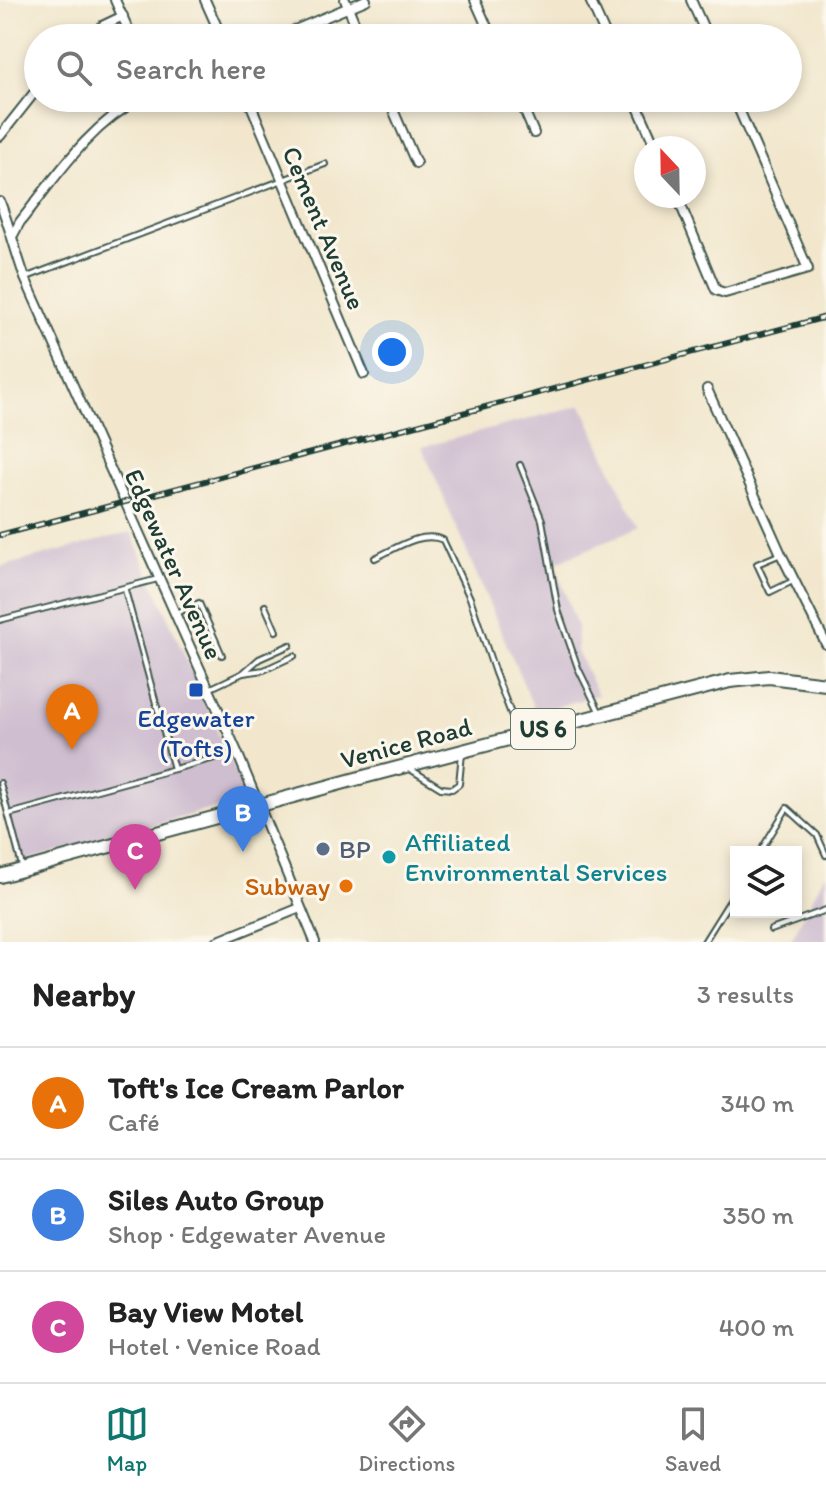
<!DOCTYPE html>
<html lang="en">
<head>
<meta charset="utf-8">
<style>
	body { margin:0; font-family:Itim,sans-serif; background:#f6f6f6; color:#222 }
	.controls { position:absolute; right:24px; bottom:24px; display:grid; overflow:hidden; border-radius:0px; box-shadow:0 4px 12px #0003 }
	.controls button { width:72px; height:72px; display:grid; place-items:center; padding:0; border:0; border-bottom:2px solid #e0e0e0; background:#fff; color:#222; font:40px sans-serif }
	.compass { position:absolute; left:634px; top:136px; width:72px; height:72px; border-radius:50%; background:#fff; box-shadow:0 4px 12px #0003; rotate:338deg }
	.you { position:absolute; left:392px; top:352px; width:28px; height:28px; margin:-20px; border:6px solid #fff; border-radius:50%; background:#1a73e8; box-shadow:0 0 0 12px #1a73e833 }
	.badge { display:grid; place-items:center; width:52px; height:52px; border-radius:50%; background:#0f766e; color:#fff; font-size:26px; font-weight:700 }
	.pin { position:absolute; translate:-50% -66px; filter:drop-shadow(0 2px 4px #0008) }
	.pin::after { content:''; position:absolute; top:42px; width:28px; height:24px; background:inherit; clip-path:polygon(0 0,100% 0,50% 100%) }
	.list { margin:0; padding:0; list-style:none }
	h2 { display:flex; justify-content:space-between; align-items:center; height:104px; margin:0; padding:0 32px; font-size:34px }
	h2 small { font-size:26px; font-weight:400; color:#767676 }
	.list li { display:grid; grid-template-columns:52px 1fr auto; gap:24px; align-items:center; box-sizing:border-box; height:112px; padding:0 32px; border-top:2px solid #e0e0e0 }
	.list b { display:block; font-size:30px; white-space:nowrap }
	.list p { margin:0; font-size:26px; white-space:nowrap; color:#767676 }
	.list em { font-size:26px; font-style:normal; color:#767676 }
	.icon { flex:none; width:44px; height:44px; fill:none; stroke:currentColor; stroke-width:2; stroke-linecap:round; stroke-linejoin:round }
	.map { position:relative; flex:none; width:826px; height:942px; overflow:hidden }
	.search { position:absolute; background:#fff; box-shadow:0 4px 12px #0003; left:24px; right:24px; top:24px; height:88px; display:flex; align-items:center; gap:20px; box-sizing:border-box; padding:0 28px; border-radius:44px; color:#767676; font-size:30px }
	.sheet { height:440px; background:#fff }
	nav { display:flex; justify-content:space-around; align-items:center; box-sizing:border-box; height:112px; border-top:2px solid #e0e0e0; background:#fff; font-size:22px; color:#767676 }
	nav a { display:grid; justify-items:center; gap:4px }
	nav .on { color:#0f766e }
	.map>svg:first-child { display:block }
	.industrial { fill:#cfbed0 }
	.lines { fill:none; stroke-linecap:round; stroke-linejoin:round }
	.lane-casing { stroke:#3f564b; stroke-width:8 }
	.street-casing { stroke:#3f564b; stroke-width:12 }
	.primary-casing { stroke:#3f564b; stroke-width:16 }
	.lane { stroke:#fff; stroke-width:4 }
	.street { stroke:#fff; stroke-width:8 }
	.primary { stroke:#fff; stroke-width:12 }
	.rail-casing { stroke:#1f3d34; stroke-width:6 }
	.rail { stroke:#fbf7ec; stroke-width:3; stroke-dasharray:9; stroke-linecap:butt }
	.transit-dot { fill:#1a4fb4; stroke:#fbf7ec; stroke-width:3 }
	.service-dot { fill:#5c6f8a; stroke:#fbf7ec; stroke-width:3 }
	.culture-dot { fill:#0f9aa8; stroke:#fbf7ec; stroke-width:3 }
	.food-dot { fill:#e8710a; stroke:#fbf7ec; stroke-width:3 }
	.labels { text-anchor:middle; stroke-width:6; stroke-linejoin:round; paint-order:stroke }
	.shield { fill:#fbf7ec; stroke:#61756b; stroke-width:2 }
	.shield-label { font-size:24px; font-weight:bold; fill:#1f3d34 }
	.street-label { font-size:26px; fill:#1f3d34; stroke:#fbf7ec }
	.transit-label { font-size:26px; fill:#164399; stroke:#fbf7ec }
	.culture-label { font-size:26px; fill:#0d838f; stroke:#fbf7ec; text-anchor:start }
	.service-label { font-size:26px; fill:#4e5e75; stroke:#fbf7ec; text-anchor:start }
	.food-label { font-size:26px; fill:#c56008; stroke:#fbf7ec; text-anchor:end }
</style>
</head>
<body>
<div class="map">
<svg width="826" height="942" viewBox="0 0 826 942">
	<rect width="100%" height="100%" fill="#fbf7ec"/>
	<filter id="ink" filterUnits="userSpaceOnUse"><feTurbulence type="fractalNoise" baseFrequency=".0125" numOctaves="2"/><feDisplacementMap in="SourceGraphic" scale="16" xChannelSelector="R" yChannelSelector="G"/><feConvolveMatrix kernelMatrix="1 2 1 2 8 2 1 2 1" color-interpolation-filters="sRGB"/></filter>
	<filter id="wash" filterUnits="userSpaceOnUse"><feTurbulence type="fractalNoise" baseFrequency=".006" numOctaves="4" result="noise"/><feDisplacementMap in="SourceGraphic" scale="32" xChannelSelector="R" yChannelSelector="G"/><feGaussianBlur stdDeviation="1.8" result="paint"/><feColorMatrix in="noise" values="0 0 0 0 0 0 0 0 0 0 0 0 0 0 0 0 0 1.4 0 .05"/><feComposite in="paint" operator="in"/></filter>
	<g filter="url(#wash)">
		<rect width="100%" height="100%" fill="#f2e7cd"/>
		<g class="industrial">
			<path d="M 582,405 L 638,528 L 555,563 L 577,627 L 577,651 L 598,695 L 536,713 L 422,447 Z"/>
			<path d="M 131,532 L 243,790 L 242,798 L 234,803 L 17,863 L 0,800 L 0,567 Z"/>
			<path d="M 826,872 L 826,942 L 790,942 Z"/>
		</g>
	</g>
	<g filter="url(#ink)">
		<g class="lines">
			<defs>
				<g id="lane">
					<path d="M 27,277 L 325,164"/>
					<path d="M 520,465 L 542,520 L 558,610 L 578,668 L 600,713"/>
					<path d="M 781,554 L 757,564 L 770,592 L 793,581"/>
					<path d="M 375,558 C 395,549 422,530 443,540 L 470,598 L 495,673 L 519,734"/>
					<path d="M 125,590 L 174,769"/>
					<path d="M 265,606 L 276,631"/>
					<path d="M 176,613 L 199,603 L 222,655"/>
					<path d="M 0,620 L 158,579"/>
					<path d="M 290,645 L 259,659 L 243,673 L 264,670 L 294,656"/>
					<path d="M 209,689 L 243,673"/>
					<path d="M 410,769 L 441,788 L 452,789 L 459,784 L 462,753"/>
					<path d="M 0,783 L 22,866"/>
					<path d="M 9,814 L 237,752"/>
					<path d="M 760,852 L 787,808 L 817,835 L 826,855"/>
					<path d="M 771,930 L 826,910"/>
					<path d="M 704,942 L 736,891"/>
				</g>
				<g id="street">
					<path d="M 115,0 L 132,38"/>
					<path d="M 205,0 L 222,38"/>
					<path d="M 345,0 L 361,38"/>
					<path d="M 475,0 L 492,38"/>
					<path d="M 590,0 L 607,38"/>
					<path d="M 691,0 L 708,38"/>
					<path d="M 102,26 L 123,16"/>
					<path d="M 276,38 L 366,0"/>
					<path d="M 248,98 L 364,374"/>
					<path d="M 388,98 L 416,163"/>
					<path d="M 519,98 L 534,133"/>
					<path d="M 634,98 L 656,148"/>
					<path d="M 0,136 L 38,88"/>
					<path d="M 677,196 L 716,290 L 725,293 L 808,269 L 734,98"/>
					<path d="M 0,202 C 10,228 16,253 25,278 L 237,752 L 315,942"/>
					<path d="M 13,235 L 20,222 C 56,177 88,126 141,98"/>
					<path d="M 707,389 L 781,554 L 826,644"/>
					<path d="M 216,942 L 300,908"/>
				</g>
				<path id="primary" d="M 0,876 L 356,779 L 730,681 L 769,677 L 826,684"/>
			</defs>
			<use href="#lane" class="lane-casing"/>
			<use href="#street" class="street-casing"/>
			<use href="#primary" class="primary-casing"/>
			<use href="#lane" class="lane"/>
			<use href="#street" class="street"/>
			<use href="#primary" class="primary"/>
			<defs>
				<path id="rail" d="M 0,535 L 826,317"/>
			</defs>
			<use href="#rail" class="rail-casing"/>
			<use href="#rail" class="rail"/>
		</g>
	</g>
	<rect class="transit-dot" x="188" y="682" width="16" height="16" rx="4"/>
	<circle class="service-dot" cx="323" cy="849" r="8"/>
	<circle class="culture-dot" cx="389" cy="857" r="8"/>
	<circle class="food-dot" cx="346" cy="886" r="8"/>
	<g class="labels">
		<rect class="shield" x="511" y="709" width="64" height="40" rx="6"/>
		<g class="shield-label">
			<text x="543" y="737">US 6</text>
		</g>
		<g class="street-label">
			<text transform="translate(324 228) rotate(67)" y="9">Cement Avenue</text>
			<text transform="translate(174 564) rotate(66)" y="9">Edgewater Avenue</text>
			<text transform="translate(406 743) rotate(-15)" y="9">Venice Road</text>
		</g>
		<g class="transit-label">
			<text x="196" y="727">Edgewater<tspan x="196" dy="30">(Tofts)</tspan></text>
		</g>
		<g class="culture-label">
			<text x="405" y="851">Affiliated<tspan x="405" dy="30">Environmental Services</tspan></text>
		</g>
		<g class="service-label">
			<text x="339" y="858">BP</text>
		</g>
		<g class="food-label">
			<text x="330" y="895">Subway</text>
		</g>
	</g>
</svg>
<div class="controls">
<button><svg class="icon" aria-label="layers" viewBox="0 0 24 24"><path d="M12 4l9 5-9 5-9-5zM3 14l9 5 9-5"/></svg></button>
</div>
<svg class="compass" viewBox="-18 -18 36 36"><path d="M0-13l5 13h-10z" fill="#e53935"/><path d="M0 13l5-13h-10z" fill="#767676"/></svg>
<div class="you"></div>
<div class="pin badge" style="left:72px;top:750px;background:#e8710a">A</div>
<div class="pin badge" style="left:243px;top:852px;background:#3f7fe0">B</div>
<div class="pin badge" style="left:135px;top:890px;background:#d1479c">C</div>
<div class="search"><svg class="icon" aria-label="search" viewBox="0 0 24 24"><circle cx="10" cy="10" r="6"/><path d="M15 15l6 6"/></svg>Search here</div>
</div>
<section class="sheet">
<h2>Nearby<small>3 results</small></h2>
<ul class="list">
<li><span class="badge" style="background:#e8710a">A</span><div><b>Toft's Ice Cream Parlor</b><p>Café</p></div><em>340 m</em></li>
<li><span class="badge" style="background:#3f7fe0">B</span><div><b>Siles Auto Group</b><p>Shop · Edgewater Avenue</p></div><em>350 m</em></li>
<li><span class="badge" style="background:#d1479c">C</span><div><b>Bay View Motel</b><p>Hotel · Venice Road</p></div><em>400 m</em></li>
</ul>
</section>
<nav>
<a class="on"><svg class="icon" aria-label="map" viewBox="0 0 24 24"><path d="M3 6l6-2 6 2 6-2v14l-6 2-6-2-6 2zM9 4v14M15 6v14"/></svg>Map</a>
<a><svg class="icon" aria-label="directions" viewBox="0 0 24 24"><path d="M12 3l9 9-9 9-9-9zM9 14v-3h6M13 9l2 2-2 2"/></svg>Directions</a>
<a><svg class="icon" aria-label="saved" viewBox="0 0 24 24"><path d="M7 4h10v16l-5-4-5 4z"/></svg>Saved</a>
</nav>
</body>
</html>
